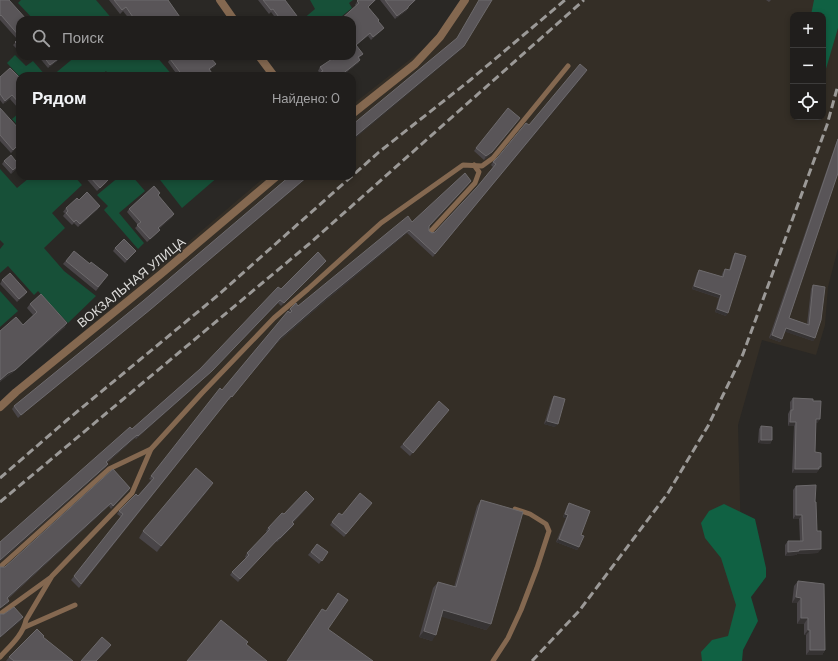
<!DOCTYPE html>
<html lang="ru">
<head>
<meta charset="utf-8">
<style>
	body { margin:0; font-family:"DM Sans",sans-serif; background:#282725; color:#f1f3f6 }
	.controls { position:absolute; right:12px; top:12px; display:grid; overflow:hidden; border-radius:8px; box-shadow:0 2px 6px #0003 }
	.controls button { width:36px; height:36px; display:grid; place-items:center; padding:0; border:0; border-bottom:1px solid #3d3c3b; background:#201e1c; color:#f1f3f6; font:20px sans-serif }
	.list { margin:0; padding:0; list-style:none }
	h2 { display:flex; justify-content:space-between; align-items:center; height:52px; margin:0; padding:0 16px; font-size:17px }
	h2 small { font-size:13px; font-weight:400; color:#a2a2a3 }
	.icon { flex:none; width:22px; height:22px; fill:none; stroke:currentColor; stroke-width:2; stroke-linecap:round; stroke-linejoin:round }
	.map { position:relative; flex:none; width:838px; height:661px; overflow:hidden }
	.search { position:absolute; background:#201e1c; box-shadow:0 2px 6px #0003; left:16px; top:16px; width:340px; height:44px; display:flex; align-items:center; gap:10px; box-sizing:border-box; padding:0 14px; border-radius:12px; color:#a2a2a3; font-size:15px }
	.panel { position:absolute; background:#201e1c; box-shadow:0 2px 6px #0003; left:16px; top:72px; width:340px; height:108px; border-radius:12px }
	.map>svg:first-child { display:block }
	.built { fill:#342e26; fill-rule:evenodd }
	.green { fill:#175038 }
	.forest { fill:#106143 }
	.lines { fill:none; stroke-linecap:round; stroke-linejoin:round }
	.lane { stroke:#846850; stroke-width:5 }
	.street { stroke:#846850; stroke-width:8 }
	.rail { stroke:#9b9997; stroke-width:3; stroke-dasharray:8 4; stroke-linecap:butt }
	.wall { fill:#494548 }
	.shaded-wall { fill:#363333 }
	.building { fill:#595558; stroke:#6d6a6c }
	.labels { text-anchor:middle; stroke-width:3; stroke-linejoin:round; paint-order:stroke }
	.street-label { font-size:13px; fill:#dcdbd9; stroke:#2a2825 }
</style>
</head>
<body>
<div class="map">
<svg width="838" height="661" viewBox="0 0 838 661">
	<rect width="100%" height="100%" fill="#2a2825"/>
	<path class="built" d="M 461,0 L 838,0 L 838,248 L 828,287 L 825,325 L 816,355 L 762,340 L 738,425 L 743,615 L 741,661 L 0,661 L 0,402 L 266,176 L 352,176 L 352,105 L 440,36 ZM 793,15 L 823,15 L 823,117 L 793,117 Z"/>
	<g class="green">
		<path d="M 21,0 L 96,0 L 113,20 L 34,20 L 18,3 Z"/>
		<path d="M 310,0 L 353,0 L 349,3 L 352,8 L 337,20 L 302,20 L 315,9 Z"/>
		<path d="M 15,55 L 26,66 L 33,61 L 46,76 L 20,77 L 7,63 Z"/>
		<path d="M 76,56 L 156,56 L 173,76 L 135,76 L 131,72 L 127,76 L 110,76 L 106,71 L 100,76 L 52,76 Z"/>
		<path d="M 20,112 L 20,128 L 12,119 Z"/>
		<path d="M 0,169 L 17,188 L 29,178 L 28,176 L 74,176 L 82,185 L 52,213 L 65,228 L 44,248 L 64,271 L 96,296 L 68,323 L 38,291 L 34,295 L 8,266 L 0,273 L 0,249 L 4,244 L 0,240 Z"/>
		<path d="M 120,176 L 132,176 L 145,191 L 119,213 L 144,243 L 138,249 L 104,210 L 108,206 L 97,195 Z"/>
		<path d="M 157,176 L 219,176 L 182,208 Z"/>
		<path d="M 0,291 L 18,311 L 0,327 Z"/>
	</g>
	<g class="forest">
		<path d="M 814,0 L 838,0 L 838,28 L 823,79 L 823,15 L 811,15 Z"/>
		<path d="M 724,504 L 755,519 L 766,568 L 766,577 L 751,597 L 758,621 L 743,650 L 742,661 L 702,661 L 701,652 L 712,640 L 728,636 L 736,605 L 721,558 L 705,538 L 701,523 L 709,511 Z"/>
	</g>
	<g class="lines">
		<g class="lane">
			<path d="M 430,232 L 475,183 L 479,172 L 474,165"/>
			<path d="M 0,567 L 109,469 L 151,449 L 202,393 L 274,318 L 308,289 L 381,223 L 463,165 L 482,166 L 493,158 L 568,66"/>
			<path d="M 0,614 L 50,578"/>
			<path d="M 25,627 L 75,605"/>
			<path d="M 0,657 C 10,646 23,635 26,620 L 52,576 L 132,493 L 151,449"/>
			<path d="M 493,661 L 508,638 L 521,610 L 537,568 L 549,531 L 546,524 L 530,514 L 515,509"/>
		</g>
		<g class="street">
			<path d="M 220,0 L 234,20"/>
			<path d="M 259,56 L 274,76"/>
			<path d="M 352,114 L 415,64 L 440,37 L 465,0"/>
			<path d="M 0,407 L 16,392 L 161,274 L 277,176"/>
		</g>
		<g class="rail">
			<path d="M 0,478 L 67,420 L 217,296 L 379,152 L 469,81 L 565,0"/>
			<path d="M 0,502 L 309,244 L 584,0"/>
			<path d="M 532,661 L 579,611 L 668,493 L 708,426 L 743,354 L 827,125 L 838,85"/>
		</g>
	</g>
	<g class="wall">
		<path d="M 0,0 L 20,20 L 20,52 L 13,45 L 18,40 L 0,20 Z"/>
		<path d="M 109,0 L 168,0 L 182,20 L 130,20 L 123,11 L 120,14 Z"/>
		<path d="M 258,0 L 285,0 L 300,20 L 277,20 L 271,12 L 269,14 Z"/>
		<path d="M 358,0 L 376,0 L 368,7 L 384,28 L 381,31 L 371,40 L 368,36 L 356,45 L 363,54 L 359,58 L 360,60 L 358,63 L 342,76 L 318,76 L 320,73 L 318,71 L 320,67 L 333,60 L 352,56 L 356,6 L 355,5 Z"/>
		<path d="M 380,0 L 416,0 L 408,7 L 406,11 L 395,19 Z"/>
		<path d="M 766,0 L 771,0 L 769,2 Z"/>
		<path d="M 24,56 L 29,56 L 26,59 Z"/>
		<path d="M 38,56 L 63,56 L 61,58 L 48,68 Z"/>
		<path d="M 170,59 L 216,64 L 214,67 L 209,70 L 214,76 L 178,76 L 168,62 Z"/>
		<path d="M 587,70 L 433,257 L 407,233 L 324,302 L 278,342 L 229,400 L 229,399 L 79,588 L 71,580 L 121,517 L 117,514 L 119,511 L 138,496 L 151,480 L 149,479 L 151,476 L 290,309 L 298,306 L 412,222 L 469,184 L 429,227 L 429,231 L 432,233 L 435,232 L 477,187 L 493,167 L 491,165 L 493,162 L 498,157 L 529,125 Z"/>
		<path d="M 0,77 L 20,78 L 20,106 L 18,108 L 10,99 L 3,104 L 0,100 Z"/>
		<path d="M 0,108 L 17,131 L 20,144 L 11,153 L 0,141 Z"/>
		<path d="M 838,138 L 838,173 L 789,318 L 807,324 L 811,289 L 813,285 L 815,338 L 813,341 L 784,331 L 782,339 L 780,342 L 769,338 L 837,140 Z"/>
		<path d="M 476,148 L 490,155 L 484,160 L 474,151 Z"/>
		<path d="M 4,161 L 17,168 L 11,174 L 2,164 Z"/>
		<path d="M 84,176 L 105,176 L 108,180 L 106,183 L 97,191 Z"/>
		<path d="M 290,176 L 309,176 L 148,312 L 18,418 L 12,409 L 14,406 L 143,301 Z"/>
		<path d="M 160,193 L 158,196 L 174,214 L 172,217 L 159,229 L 160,230 L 157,233 L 147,242 L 135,228 L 138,225 L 127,212 L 129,209 Z"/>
		<path d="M 79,200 L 98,209 L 78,227 L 74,223 L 72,225 L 63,216 L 65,213 L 63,212 L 66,208 Z"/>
		<path d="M 115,248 L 133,254 L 125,263 L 113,251 Z"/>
		<path d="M 74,251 L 90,264 L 108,275 L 96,291 L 63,264 Z"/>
		<path d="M 735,253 L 726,316 L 715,312 L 719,298 L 692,289 L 697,273 L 699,270 L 721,277 L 723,272 L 725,269 L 729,270 L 733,256 Z"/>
		<path d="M 324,264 L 281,306 L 278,303 L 209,374 L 136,439 L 135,438 L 107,463 L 108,464 L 106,467 L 0,562 L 132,429 L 200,369 L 281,289 Z"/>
		<path d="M 2,280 L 25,295 L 17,302 L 0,284 Z"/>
		<path d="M 30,304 L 65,327 L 12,373 L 6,377 L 0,382 L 0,331 L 23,325 L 33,315 L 27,308 Z"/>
		<path d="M 554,396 L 555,427 L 544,424 L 552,399 Z"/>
		<path d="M 793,398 L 813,401 L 820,419 L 817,423 L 816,423 L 815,452 L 821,467 L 816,473 L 792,473 L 794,426 L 788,426 L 788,414 L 790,410 L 790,402 Z"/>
		<path d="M 449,410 L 410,456 L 400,447 L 403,444 Z"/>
		<path d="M 761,426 L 772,440 L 770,444 L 758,443 L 759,429 Z"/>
		<path d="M 796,486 L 815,502 L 818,553 L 797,554 L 796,555 L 785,556 L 785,545 L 788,541 L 800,541 L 799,519 L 793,519 L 793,490 Z"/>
		<path d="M 130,488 L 128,491 L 111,509 L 109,506 L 8,599 L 9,601 L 7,604 L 5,567 Z"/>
		<path d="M 209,489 L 157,552 L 139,538 L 143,531 Z"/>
		<path d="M 314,499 L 312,502 L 293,523 L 294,524 L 292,527 L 277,542 L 276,541 L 238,582 L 230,575 L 232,572 L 246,558 L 245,557 L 247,553 L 267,532 L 266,531 L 268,528 L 284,514 Z"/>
		<path d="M 481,500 L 491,624 L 486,630 L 441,616 L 432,641 L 419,637 L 433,588 L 438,582 L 454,587 L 477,506 Z"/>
		<path d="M 569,503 L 579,547 L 577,550 L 556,542 L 566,518 L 563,517 L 567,506 Z"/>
		<path d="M 369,506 L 344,537 L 330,525 L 332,522 L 342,515 Z"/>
		<path d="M 317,544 L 328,552 L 319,564 L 308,555 Z"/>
		<path d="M 798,581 L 825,650 L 822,655 L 806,655 L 806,635 L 804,635 L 804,624 L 797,624 L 797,603 L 792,603 L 794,586 Z"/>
		<path d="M 43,637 L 73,661 L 6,661 L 9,657 Z"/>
	</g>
	<g class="shaded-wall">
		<path d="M 415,0 L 416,0 L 406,9 L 408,8 L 406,11 L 395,19 L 397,16 Z"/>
		<path d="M 384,28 L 381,31 L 371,40 L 373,37 Z"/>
		<path d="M 370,33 L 368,36 L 353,48 L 356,45 Z"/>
		<path d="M 464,46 L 462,49 L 352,141 L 352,139 Z"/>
		<path d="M 62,56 L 63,56 L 61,58 L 48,68 L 50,65 Z"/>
		<path d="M 360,60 L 358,63 L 342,76 L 340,76 Z"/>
		<path d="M 216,64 L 214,67 L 206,73 L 209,69 Z"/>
		<path d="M 587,70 L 585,74 L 433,257 L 435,254 Z"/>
		<path d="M 12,95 L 10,99 L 3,104 L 5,101 Z"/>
		<path d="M 518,121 L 490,155 L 484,160 L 486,156 Z"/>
		<path d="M 20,143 L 20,144 L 11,153 L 13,150 Z"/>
		<path d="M 19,165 L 17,168 L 11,174 L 13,170 Z"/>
		<path d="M 308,176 L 309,176 L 148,312 L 18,418 L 21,415 Z"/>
		<path d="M 108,180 L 106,183 L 97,191 Z"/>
		<path d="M 471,181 L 469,184 L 427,229 L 429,226 Z"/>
		<path d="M 100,206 L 98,209 L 78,227 L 80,224 Z"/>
		<path d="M 174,214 L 172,217 L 156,232 L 158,228 Z"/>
		<path d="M 409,230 L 407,233 L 324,302 L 278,342 L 229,400 L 280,338 L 326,298 Z"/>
		<path d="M 326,261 L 324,264 L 281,306 Z"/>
		<path d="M 694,286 L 721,295 L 719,298 L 692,289 Z"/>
		<path d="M 27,292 L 25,295 L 17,302 L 19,299 Z"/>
		<path d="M 280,300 L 278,303 L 209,374 L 136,439 L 138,436 Z"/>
		<path d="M 717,309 L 728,313 L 726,316 L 715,312 Z"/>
		<path d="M 67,323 L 65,327 L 12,373 L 6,377 L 0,382 L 0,380 Z"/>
		<path d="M 786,328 L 815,338 L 813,341 L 783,331 Z"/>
		<path d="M 772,335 L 782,339 L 780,342 L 769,338 Z"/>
		<path d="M 816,419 L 820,419 L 817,423 L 814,423 Z"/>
		<path d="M 547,421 L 558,424 L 555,427 L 544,424 Z"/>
		<path d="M 790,422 L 796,422 L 794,426 L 788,426 Z"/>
		<path d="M 137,435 L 135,438 L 104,465 L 106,462 Z"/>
		<path d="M 761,440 L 772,440 L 770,444 L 758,443 Z"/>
		<path d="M 108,464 L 106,467 L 0,562 L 0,560 Z"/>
		<path d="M 821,467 L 816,473 L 792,473 L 795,469 Z"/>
		<path d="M 213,483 L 209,489 L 157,552 L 161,546 Z"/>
		<path d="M 130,488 L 128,491 L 111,509 L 113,506 Z"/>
		<path d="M 314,499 L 312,502 L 290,525 L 292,522 Z"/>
		<path d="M 111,503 L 109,506 L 5,601 L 7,598 Z"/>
		<path d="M 565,514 L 568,515 L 566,518 L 563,517 Z"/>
		<path d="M 796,515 L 802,515 L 799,519 L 793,519 Z"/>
		<path d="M 294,524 L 292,527 L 277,542 L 280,538 Z"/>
		<path d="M 279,538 L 276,541 L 238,582 L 240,579 Z"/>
		<path d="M 559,539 L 579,547 L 577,550 L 556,542 Z"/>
		<path d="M 821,549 L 818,553 L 797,554 L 796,555 L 785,556 L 788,552 L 799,550 Z"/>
		<path d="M 796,597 L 801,598 L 797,603 L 792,603 Z"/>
		<path d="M 9,601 L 7,604 L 0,609 L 0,608 Z"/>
		<path d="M 443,610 L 491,624 L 486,630 L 439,616 Z"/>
		<path d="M 23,617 L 21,621 L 0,638 L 0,637 Z"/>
		<path d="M 801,618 L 808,618 L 804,624 L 797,624 Z"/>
		<path d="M 808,630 L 810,630 L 806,635 L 804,635 Z"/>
		<path d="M 424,631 L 436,635 L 432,641 L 419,637 Z"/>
		<path d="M 111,645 L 108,650 L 97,661 L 96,661 Z"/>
		<path d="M 810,650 L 825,650 L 822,655 L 806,655 Z"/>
	</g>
	<g class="building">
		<path d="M 0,0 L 9,0 L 27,20 L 20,20 L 20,37 L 1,15 L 0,16 Z"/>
		<path d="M 114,0 L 168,0 L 182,20 L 135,20 L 126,7 L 122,10 Z"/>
		<path d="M 263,0 L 285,0 L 300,20 L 281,20 L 273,9 L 271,10 Z"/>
		<path d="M 358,0 L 375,0 L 368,7 L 379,20 L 378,21 L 384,28 L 373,37 L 370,33 L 356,45 L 363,54 L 358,57 L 360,60 L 340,76 L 323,76 L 321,72 L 323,71 L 320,67 L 332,59 L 333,60 L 339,56 L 352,56 L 352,20 L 340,20 L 359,3 L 357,1 Z"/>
		<path d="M 385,0 L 415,0 L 408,7 L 408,8 L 397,16 Z"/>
		<path d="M 479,0 L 492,0 L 464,46 L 352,139 L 352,125 L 457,38 Z"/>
		<path d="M 20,37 L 20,47 L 15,42 Z"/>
		<path d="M 43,56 L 62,56 L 50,65 Z"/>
		<path d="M 174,56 L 209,56 L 216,64 L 209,69 L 214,76 L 183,76 L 170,59 Z"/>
		<path d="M 580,64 L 587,70 L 435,254 L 409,230 L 326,298 L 280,338 L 232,397 L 231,396 L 81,584 L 74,576 L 123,514 L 119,511 L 136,494 L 138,496 L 154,478 L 151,476 L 220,388 L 222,390 L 288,311 L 290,313 L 292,311 L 290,309 L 296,303 L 298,306 L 408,216 L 412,222 L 465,173 L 471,181 L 429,226 L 429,231 L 432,233 L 435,232 L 477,187 L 496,164 L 493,162 L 498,157 L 526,123 L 529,125 Z"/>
		<path d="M 10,68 L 20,78 L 20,104 L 12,95 L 5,101 L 0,94 L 0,77 Z"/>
		<path d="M 0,108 L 19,129 L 17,130 L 20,134 L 20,143 L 13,150 L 0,135 Z"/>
		<path d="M 508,108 L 520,118 L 492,152 L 486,156 L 476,148 Z"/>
		<path d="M 838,139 L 838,173 L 789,318 L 809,325 L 813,285 L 825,287 L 821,320 L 815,338 L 786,328 L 782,339 L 772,335 Z"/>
		<path d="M 11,155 L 19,165 L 13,170 L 4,161 Z"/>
		<path d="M 89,176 L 105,176 L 108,180 L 100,188 Z"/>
		<path d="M 290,176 L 308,176 L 151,309 L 21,415 L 14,406 L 143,301 Z"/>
		<path d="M 154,186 L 160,193 L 158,195 L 174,214 L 158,228 L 160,230 L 150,239 L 137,225 L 141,222 L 129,209 Z"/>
		<path d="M 87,192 L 100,206 L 80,224 L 76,220 L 74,222 L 66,213 L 68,211 L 66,208 L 77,198 L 79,200 Z"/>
		<path d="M 124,239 L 136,251 L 127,260 L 115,248 Z"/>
		<path d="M 74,251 L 90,264 L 91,262 L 108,275 L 98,287 L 66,261 Z"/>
		<path d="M 318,252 L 326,261 L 284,303 L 280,300 L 212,371 L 138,436 L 137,435 L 106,462 L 108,464 L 0,560 L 0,542 L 130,427 L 132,429 L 200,369 L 278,287 L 281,289 Z"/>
		<path d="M 735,253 L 746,256 L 728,313 L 717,309 L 721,295 L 694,286 L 699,270 L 723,277 L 725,269 L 730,270 Z"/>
		<path d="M 10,273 L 27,292 L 19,299 L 2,280 Z"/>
		<path d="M 41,294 L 67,323 L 15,370 L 8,373 L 0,380 L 0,331 L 16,317 L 23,325 L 37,312 L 30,304 Z"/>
		<path d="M 554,396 L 565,399 L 558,424 L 547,421 Z"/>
		<path d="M 793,398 L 813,399 L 813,401 L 821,401 L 820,419 L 816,419 L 815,452 L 821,453 L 821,467 L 819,467 L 819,469 L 795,469 L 796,422 L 790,422 L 791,410 L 793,410 Z"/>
		<path d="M 439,401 L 449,410 L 413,453 L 403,444 Z"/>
		<path d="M 761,426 L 772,427 L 772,440 L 761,440 Z"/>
		<path d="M 196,468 L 213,483 L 161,546 L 143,531 Z"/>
		<path d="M 113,469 L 130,488 L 113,506 L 111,503 L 7,598 L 9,601 L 0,608 L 0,567 L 5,567 Z"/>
		<path d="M 816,485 L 815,502 L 816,502 L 817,531 L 821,531 L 821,549 L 799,550 L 799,551 L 788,552 L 788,541 L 803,541 L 802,515 L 796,515 L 796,486 Z"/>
		<path d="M 306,491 L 314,499 L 292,522 L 294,524 L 280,538 L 279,538 L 240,579 L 232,572 L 249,555 L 247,553 L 270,529 L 268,528 L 282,513 L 284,514 Z"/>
		<path d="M 360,493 L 372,503 L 346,534 L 332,522 L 339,513 L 342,515 Z"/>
		<path d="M 481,500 L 523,512 L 491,624 L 443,610 L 436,635 L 424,631 L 438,582 L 456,587 Z"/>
		<path d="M 569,503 L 590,511 L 581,535 L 584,536 L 579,547 L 559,539 L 568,515 L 565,514 Z"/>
		<path d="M 317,544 L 328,552 L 322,561 L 311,552 Z"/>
		<path d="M 798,581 L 824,584 L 825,650 L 810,650 L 810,630 L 808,630 L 808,618 L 801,618 L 801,598 L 796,597 Z"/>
		<path d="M 338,593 L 348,600 L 328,629 L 373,661 L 287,661 L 322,609 L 326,611 Z"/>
		<path d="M 14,607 L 23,617 L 0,637 L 0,614 L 4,614 Z"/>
		<path d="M 221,620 L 248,642 L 246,644 L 267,661 L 187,661 Z"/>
		<path d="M 37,629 L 44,636 L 43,637 L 73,661 L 14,661 L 9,657 Z"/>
		<path d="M 102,637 L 111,645 L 96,661 L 81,661 Z"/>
	</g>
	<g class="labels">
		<g class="street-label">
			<text transform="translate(131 282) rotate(-39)" y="5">ВОКЗАЛЬНАЯ УЛИЦА</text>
		</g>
	</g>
</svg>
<div class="controls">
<button>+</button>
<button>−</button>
<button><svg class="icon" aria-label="locate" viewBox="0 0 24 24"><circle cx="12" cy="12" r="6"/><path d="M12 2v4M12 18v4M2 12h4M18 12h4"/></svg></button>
</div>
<div class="search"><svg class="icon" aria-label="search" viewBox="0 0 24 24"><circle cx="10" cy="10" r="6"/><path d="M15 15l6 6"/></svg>Поиск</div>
<section class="panel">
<h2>Рядом<small>Найдено: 0</small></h2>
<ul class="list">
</ul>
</section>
</div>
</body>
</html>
